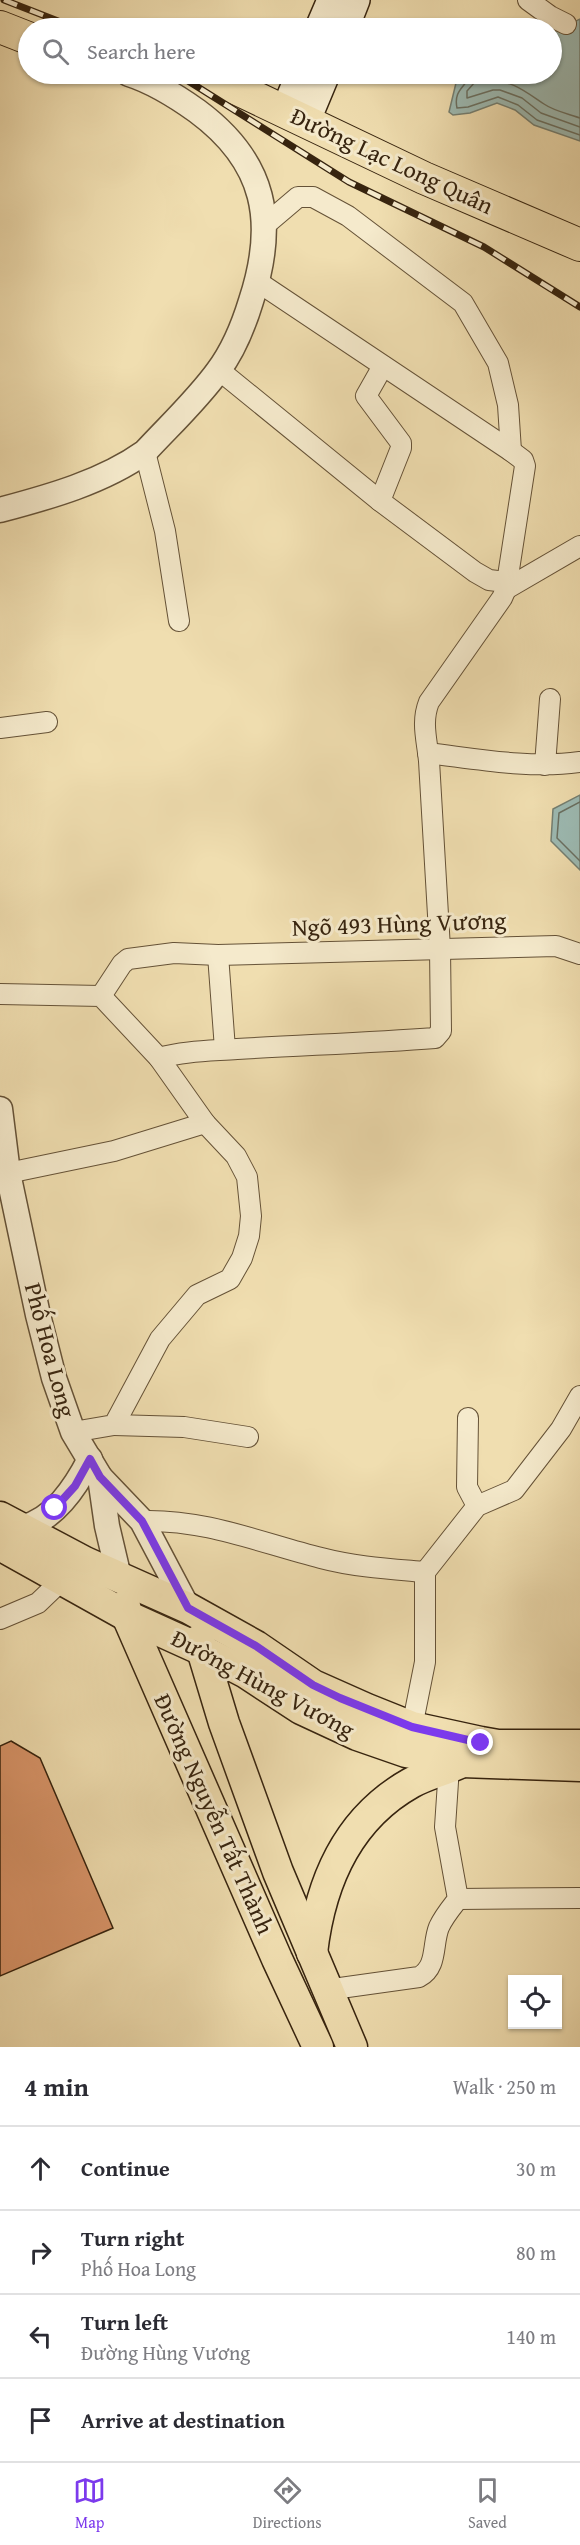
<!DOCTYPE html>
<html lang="en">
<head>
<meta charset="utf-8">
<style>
	body { margin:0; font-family:"Gentium Book Plus",serif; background:#f2f2f3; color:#2b2b33 }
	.controls { position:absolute; right:18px; bottom:18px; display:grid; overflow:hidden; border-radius:0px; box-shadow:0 2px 4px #0004 }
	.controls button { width:54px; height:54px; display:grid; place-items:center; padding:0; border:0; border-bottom:2px solid #e1e1e2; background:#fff; color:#2b2b33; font:30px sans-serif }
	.stop { position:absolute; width:18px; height:18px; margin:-14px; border:4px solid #7c3aed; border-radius:50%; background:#fff }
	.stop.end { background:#7c3aed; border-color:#fff; box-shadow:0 2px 6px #0008 }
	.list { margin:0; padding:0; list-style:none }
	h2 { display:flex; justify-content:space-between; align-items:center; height:78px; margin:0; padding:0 24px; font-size:26px }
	h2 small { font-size:20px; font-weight:400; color:#7c7c81 }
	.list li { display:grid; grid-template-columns:39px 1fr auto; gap:18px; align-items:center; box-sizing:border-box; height:84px; padding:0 24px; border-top:2px solid #e1e1e2 }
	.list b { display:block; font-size:22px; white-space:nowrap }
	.list p { margin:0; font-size:20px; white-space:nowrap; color:#7c7c81 }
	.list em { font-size:20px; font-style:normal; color:#7c7c81 }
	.icon { flex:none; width:33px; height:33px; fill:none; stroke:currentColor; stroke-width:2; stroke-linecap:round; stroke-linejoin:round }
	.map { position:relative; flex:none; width:580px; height:2047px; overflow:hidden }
	.search { position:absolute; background:#fff; box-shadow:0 2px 4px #0004; left:18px; right:18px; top:18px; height:66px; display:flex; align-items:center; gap:15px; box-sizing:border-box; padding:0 21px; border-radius:33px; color:#7c7c81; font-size:22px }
	.sheet { height:414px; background:#fff }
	nav { display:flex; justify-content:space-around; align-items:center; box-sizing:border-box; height:84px; border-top:2px solid #e1e1e2; background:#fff; font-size:16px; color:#7c7c81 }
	nav a { display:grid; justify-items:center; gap:3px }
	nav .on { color:#7c3aed }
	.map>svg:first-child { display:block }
	.water { fill:#9dbbb4; stroke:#747f72; stroke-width:1.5 }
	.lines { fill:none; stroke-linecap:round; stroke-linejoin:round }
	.shore { stroke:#6a7062; stroke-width:1.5 }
	.building { fill:#d8956a; stroke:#37240f; stroke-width:1.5 }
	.minor-casing { stroke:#655237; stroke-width:22 }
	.tertiary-casing { stroke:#655237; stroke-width:27 }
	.secondary-casing { stroke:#37240f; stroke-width:30 }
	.primary-casing { stroke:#37240f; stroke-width:33 }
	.trunk-casing { stroke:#37240f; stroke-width:34 }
	.minor { stroke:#f5eacc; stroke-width:20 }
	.tertiary { stroke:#f5eacc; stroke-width:24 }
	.secondary { stroke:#f5eacc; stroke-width:27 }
	.primary { stroke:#f0deb0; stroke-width:30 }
	.trunk { stroke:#f0deb0; stroke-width:32 }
	.rail-casing { stroke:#37240f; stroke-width:7 }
	.rail { stroke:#f5eacc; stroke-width:4.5; stroke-dasharray:14; stroke-linecap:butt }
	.route { stroke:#7c3aed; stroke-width:8 }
	.labels { text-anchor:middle; stroke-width:6; stroke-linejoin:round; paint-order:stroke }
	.street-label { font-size:24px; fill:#37240f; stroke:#f5eacc }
</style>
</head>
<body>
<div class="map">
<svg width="580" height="2047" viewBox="0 0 580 2047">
	<rect width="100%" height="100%" fill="#f0deb0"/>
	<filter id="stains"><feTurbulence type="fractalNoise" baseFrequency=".00333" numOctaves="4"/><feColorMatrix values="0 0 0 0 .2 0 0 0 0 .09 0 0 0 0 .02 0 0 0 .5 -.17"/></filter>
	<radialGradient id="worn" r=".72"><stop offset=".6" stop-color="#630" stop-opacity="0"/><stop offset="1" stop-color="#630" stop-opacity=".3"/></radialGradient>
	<g class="water">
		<path d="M 580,19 L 580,141 L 534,125 L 515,110 L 497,103 L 470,113 L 453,115 L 449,112 L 456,83 L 466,74 L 552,74 L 552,33 Z"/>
		<path d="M 580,795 L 580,870 L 551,841 L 553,809 Z"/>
	</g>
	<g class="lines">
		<g class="shore">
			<path d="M 470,74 C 467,87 453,89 457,108 L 468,107 L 498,97 L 518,105 L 537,120 L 580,135"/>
			<path d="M 477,74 L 475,82 L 467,91 L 467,98 L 493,90 L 500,90 L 522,98 L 541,113 L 580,127"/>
			<path d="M 486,74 L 488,81 C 511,79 526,92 544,104 C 554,111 569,114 580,118"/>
			<path d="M 580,802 L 559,813 L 557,838 L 580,861"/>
		</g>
	</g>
	<path class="building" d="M 11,1741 L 40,1758 L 113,1928 L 0,1976 L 0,1746 Z"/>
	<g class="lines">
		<defs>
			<g id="minor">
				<path d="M 528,0 L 550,16 L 566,24"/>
				<path d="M 265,225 L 298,197 L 313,197 L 348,216 L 463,303 L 498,363 L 508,405 L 511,451"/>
				<path d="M 219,370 L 380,501 L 475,572 L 489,580 L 506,582"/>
				<path d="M 145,452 L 165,531 L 179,621"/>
				<path d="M 380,501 L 401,448 L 401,443 L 366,396 L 383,366"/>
				<path d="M 506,589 L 580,546"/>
				<path d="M 0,728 L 47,722"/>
				<path d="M 428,753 C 478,759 530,769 580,762"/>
				<path d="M 545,765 L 550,699"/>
				<path d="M 218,955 L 225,1049"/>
				<path d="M 0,994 L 101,996 L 159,1058 L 205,1123 L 236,1156 L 247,1177 L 251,1216 L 249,1236 L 242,1258 L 230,1279 L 197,1295 L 160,1339 L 114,1425 L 73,1432"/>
				<path d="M 101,996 L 122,964 L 128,959 L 174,953 L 218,955 L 556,946 L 580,954"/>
				<path d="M 159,1058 C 184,1051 210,1051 237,1049 C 303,1045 369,1043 435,1038 L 441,1031 L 440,949 L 429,761 C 427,740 421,722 429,702 L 502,598 L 506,589 L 525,466 L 523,460 L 511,451 L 258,282"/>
				<path d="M 8,1173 L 114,1151 L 205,1123"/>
				<path d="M 468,1418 L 467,1487 L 477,1506"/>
				<path d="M 114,1425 L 184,1427 L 248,1437"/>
				<path d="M 142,1521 C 205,1519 261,1543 321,1558 C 355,1567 391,1569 425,1572"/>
				<path d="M 0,1619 L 38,1603 L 63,1579"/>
				<path d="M 412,1727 L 425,1662 L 425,1572 L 477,1506 L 514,1490 L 561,1429 L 580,1396"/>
				<path d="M 458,1899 L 580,1898"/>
				<path d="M 326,1990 L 419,1977 C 438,1967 432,1944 439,1927 C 444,1916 451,1908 458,1899 L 445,1827 L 449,1767"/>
			</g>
			<g id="tertiary">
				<path d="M 0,510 C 49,497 103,482 145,452 C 169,426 197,400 218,371 C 233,351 244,324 251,301 C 277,222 266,162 197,111 C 176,96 154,82 129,74"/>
				<path d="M 0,1109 L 8,1173 L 38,1315 L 54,1378 L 73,1432 L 100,1477 L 142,1521 L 188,1608"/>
				<path d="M 100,1477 L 107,1526 L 119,1577"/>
				<path d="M 21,1528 C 54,1520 75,1488 90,1459"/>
			</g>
			<g id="secondary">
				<path d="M 319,28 L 331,0"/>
				<path d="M 345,28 L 356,0"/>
				<path d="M 284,112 L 300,74"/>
				<path d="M 306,122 L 326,74"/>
			</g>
			<g id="primary">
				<path d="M 0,1517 L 85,1562 L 188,1608 L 256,1646 L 313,1685 L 367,1709 L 412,1727 L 481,1742 L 498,1745 L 580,1745"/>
				<path d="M 0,1545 L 127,1616 L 202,1650 L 246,1673 L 301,1709 L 357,1735 L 406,1752 L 462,1762 L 580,1766"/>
				<path d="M 125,1606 L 127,1616 L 277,1959 L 318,2047"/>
				<path d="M 199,1640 L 224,1723 L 278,1872 L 352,2047"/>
				<path d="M 312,1953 C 320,1883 347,1819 411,1783 C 427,1774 446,1770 462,1762"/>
			</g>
			<g id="trunk">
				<path d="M 0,27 L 28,38"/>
				<path d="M 206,74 L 424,178 L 580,245"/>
			</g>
		</defs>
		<use href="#minor" class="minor-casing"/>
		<use href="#tertiary" class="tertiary-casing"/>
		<use href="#secondary" class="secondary-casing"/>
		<use href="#primary" class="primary-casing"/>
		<use href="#trunk" class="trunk-casing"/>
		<use href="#minor" class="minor"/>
		<use href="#tertiary" class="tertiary"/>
		<use href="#secondary" class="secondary"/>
		<use href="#primary" class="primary"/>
		<use href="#trunk" class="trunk"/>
		<defs>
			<g id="rail">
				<path d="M 4,0 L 76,28"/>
				<path d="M 177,74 L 349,182 L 484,247 L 580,307"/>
			</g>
		</defs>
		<use href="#rail" class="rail-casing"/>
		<use href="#rail" class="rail"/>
	</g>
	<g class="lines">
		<path class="route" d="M 55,1508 L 75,1486 L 90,1459 L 100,1477 L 142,1521 L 188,1608 L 256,1646 L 313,1685 L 340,1698 L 412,1727 L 481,1743"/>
	</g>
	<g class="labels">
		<g class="street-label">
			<text transform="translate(392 161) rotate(25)" y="8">Đường Lạc Long Quân</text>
			<text transform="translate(399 924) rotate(-2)" y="8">Ngõ 493 Hùng Vương</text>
			<text transform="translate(50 1350) rotate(75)" y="8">Phố Hoa Long</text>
			<text transform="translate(263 1684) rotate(28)" y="8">Đường Hùng Vương</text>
			<text transform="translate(214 1814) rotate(66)" y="8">Đường Nguyễn Tất Thành</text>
		</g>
	</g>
	<rect width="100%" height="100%" filter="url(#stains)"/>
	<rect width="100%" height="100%" fill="url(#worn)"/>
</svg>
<div class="controls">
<button><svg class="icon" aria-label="locate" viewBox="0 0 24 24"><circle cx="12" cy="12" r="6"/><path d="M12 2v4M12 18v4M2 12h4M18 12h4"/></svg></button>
</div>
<div class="stop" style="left:55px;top:1508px"></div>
<div class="stop end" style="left:481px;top:1743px"></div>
<div class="search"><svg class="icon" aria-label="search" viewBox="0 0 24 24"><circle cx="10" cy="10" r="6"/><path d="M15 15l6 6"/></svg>Search here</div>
</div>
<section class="sheet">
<h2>4 min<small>Walk · 250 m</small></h2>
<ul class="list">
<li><svg class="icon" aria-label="ahead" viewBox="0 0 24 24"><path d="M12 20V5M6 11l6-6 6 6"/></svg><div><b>Continue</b></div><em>30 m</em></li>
<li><svg class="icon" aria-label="right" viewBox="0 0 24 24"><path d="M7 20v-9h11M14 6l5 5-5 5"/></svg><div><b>Turn right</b><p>Phố Hoa Long</p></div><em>80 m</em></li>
<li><svg class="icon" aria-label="left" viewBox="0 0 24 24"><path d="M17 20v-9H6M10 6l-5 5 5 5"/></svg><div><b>Turn left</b><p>Đường Hùng Vương</p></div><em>140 m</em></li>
<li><svg class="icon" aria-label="arrive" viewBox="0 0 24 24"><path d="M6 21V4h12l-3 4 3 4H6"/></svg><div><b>Arrive at destination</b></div></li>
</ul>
</section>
<nav>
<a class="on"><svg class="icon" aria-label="map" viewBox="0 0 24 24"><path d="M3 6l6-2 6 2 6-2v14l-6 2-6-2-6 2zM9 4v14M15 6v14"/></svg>Map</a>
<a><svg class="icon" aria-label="directions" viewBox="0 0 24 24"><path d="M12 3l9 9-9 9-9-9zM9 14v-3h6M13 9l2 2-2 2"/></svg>Directions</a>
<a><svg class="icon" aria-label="saved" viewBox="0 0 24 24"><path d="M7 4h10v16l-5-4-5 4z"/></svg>Saved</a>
</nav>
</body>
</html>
